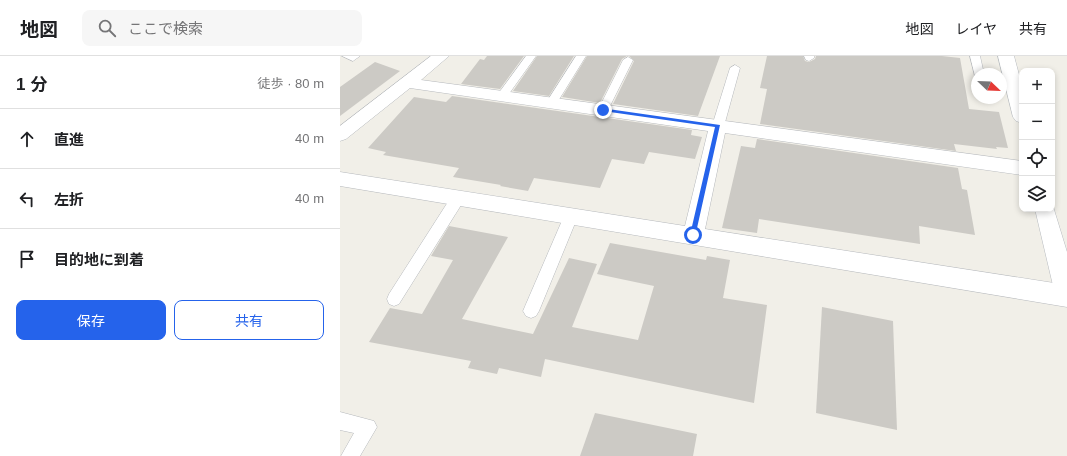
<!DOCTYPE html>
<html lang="ja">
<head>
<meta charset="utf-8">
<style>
	body { margin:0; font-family:Arial,"Noto Sans JP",sans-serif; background:#f6f6f6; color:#202124 }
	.controls { position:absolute; right:12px; top:12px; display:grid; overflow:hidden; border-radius:8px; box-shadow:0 2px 6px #0003 }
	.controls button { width:36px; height:36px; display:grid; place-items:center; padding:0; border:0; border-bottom:1px solid #e0e0e0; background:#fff; color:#202124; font:20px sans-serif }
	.compass { position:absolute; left:631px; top:12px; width:36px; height:36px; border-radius:50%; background:#fff; box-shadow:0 2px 6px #0003; rotate:113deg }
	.stop { position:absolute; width:12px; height:12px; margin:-9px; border:3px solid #2563eb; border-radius:50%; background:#fff }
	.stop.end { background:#2563eb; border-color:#fff; box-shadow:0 1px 4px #0008 }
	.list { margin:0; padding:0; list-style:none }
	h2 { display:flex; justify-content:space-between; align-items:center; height:52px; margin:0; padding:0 16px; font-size:17px }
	h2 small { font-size:13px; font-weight:400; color:#757577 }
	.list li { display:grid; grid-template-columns:26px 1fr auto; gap:12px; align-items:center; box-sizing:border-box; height:60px; padding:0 16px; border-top:1px solid #e0e0e0 }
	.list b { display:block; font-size:15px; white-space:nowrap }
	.list em { font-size:13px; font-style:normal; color:#757577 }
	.actions { display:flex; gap:8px; padding:12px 16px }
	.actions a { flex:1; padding:9px 0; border:1px solid #2563eb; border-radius:8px; text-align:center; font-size:14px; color:#2563eb }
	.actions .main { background:#2563eb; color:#fff }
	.icon { flex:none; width:22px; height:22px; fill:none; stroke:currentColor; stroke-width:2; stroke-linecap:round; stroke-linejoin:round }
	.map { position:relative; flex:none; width:727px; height:400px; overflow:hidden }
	header { display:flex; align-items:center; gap:24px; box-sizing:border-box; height:56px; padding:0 20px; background:#fff; border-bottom:1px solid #e0e0e0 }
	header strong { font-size:19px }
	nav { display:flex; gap:22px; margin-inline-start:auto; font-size:14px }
	.search { width:280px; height:36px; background:#f6f6f6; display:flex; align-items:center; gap:10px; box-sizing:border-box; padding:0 14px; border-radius:8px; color:#757577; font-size:15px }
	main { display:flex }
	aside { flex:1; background:#fff }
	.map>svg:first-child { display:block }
	.building { fill:#cccac5 }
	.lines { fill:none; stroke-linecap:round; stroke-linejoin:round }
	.lane-casing { stroke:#b5b8bc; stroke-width:1 }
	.street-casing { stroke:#b5b8bc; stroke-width:1 }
	.secondary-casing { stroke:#b6babf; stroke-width:1 }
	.lane { fill:#fff; fill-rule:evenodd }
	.street { fill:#fff; fill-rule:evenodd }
	.secondary { fill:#fff; fill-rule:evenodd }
	.route { fill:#2563eb }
</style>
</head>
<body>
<header>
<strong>地図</strong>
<div class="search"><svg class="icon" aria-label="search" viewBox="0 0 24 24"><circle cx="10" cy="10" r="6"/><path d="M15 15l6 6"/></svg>ここで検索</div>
<nav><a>地図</a><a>レイヤ</a><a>共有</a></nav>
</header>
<main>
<aside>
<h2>1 分<small>徒歩 · 80 m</small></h2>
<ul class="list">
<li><svg class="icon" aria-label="ahead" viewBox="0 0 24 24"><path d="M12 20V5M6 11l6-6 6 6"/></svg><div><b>直進</b></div><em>40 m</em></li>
<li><svg class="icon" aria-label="left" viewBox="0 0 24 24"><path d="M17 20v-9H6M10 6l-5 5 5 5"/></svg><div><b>左折</b></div><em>40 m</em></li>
<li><svg class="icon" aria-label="arrive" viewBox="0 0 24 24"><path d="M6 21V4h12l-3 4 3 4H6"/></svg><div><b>目的地に到着</b></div></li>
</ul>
<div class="actions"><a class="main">保存</a><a>共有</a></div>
</aside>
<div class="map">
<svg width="727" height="400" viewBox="0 0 727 400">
	<rect width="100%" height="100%" fill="#f1efe8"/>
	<g class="building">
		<path d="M 147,0 L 184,0 L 160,33 L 121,28 L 140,3 L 144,4 Z"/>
		<path d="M 197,0 L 234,0 L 209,40 L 173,35 Z"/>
		<path d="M 247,0 L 287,0 L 282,3 L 260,47 L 222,41 Z"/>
		<path d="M 289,0 L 380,0 L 358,60 L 273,48 L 294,5 Z"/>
		<path d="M 427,0 L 463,0 L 465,5 L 469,6 L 475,3 L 476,0 L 602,0 L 620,2 L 629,53 L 659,56 L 668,92 L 656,91 L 657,93 L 614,88 L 616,95 L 420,68 L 427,33 L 420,32 Z"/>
		<path d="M 35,6 L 60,15 L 0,60 L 0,31 Z"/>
		<path d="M 112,40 L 352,74 L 351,79 L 362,81 L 355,103 L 309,96 L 304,108 L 272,103 L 260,132 L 194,122 L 188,135 L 160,130 L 161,129 L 113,121 L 119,112 L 43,99 L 46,96 L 28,92 L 74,41 L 106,46 Z"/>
		<path d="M 417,83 L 618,112 L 622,133 L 627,134 L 635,179 L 579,170 L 580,188 L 419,163 L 417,177 L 382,172 L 401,90 L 415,92 Z"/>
		<path d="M 109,170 L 168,181 L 122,263 L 193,278 L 229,202 L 257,208 L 232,271 L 298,284 L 314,230 L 257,218 L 270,187 L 366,204 L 367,200 L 390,204 L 383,242 L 427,249 L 414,347 L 205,303 L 201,321 L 159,312 L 157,318 L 128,312 L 131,305 L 29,286 L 50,252 L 82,258 L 113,204 L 91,200 Z"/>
		<path d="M 482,251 L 553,265 L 557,374 L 476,357 Z"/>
		<path d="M 255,357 L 357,378 L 353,400 L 240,400 Z"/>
	</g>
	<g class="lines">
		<defs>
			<g id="lane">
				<path d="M 2,0 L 20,0 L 13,5 Z"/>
				<path d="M 186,0 L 196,0 L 166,42 L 158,42 L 157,40 L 158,38 Z"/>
				<path d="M 236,0 L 246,0 L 215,50 L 207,50 L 206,47 Z"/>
				<path d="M 464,0 L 474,0 L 474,2 L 469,5 L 466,4 Z"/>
				<path d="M 630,0 L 640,0 L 644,18 L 637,18 L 637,21 L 635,20 Z"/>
				<path d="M 288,1 L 293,4 L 268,54 L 263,58 L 259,57 L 258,54 L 283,4 Z"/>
				<path d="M 395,9 L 400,12 L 384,70 L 378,74 L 374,73 L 372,70 L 390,12 Z"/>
				<path d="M 118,137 L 123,138 L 124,142 L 123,146 L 59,248 L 54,250 L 49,248 L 47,243 L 49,238 L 113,138 Z"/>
				<path d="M 231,155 L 236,156 L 238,160 L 199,255 L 196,260 L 191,262 L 186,260 L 183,255 L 224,160 L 226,156 Z"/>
				<path d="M 0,356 L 34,365 L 37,371 L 20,400 L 1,400 L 14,377 L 0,374 Z"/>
			</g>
			<path id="street" d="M 91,0 L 109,0 L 81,24 L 682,105 L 682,119 L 385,77 L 365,173 L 727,229 L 727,251 L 0,130 L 0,116 L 345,170 L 368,75 L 70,32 L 6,83 L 0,85 L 0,70 Z"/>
			<g id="secondary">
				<path d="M 658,0 L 674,0 L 682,30 L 682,67 L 676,65 L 673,61 Z"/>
				<path d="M 712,147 L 727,196 L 727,249 L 719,245 L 715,238 L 695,153 L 712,153 Z"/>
			</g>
		</defs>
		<use href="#lane" class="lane-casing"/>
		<use href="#street" class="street-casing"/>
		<use href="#secondary" class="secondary-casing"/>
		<use href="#lane" class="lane"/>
		<use href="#street" class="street"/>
		<use href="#secondary" class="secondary"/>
	</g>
	<path class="route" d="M 261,52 L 380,69 L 355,181 L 353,182 L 350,179 L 375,71 L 263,55 Z"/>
</svg>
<div class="controls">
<button>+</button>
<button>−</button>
<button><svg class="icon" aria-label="locate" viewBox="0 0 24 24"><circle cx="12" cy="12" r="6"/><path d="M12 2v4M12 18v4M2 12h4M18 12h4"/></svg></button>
<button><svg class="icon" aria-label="layers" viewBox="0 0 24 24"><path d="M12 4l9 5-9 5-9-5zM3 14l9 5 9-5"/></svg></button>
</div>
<svg class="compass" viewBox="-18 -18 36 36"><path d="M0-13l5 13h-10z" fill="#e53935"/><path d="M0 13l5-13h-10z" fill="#757577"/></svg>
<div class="stop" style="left:353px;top:179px"></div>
<div class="stop end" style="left:263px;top:54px"></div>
</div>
</main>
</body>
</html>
